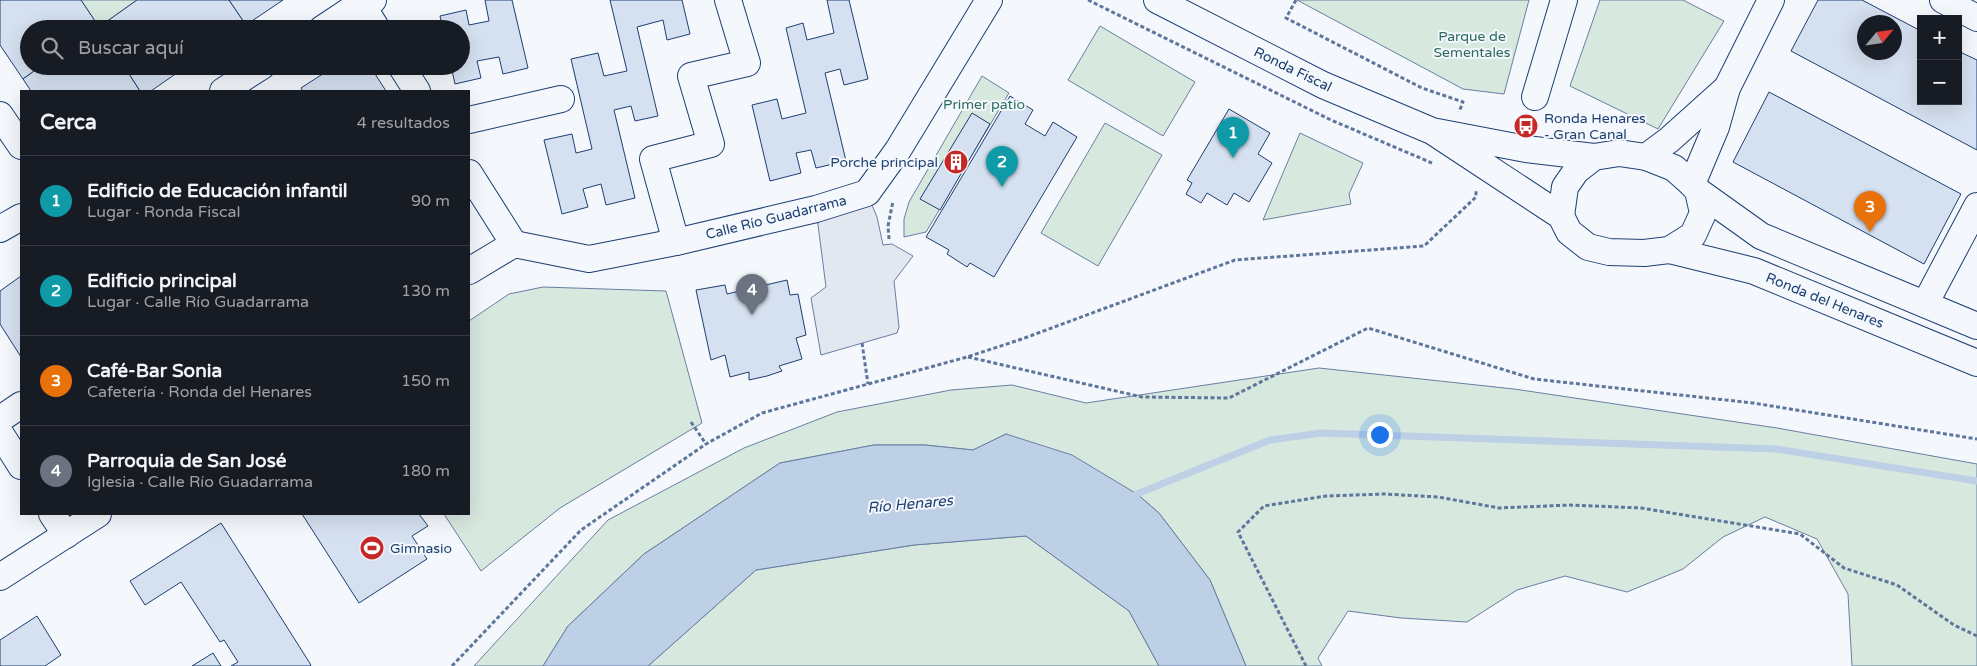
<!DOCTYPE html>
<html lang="es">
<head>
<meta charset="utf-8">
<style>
	body { margin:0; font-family:"Varela Round",sans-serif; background:#242831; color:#f1f3f6 }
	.controls { position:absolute; right:15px; top:15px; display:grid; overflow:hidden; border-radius:0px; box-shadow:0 5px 20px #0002 }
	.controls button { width:45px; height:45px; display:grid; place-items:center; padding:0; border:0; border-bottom:1px solid #363941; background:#171b24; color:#f1f3f6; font:25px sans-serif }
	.compass { position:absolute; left:1857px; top:15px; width:45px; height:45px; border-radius:50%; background:#171b24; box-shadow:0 5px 20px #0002; rotate:61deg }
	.you { position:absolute; left:1379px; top:434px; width:18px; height:18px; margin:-12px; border:4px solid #fff; border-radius:50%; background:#1a73e8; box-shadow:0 0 0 8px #1a73e833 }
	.badge { display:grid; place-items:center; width:32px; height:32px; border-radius:50%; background:#c62828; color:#fff; font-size:16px; font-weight:700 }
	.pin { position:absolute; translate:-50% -41px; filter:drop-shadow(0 1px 2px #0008) }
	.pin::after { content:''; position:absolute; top:26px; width:18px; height:15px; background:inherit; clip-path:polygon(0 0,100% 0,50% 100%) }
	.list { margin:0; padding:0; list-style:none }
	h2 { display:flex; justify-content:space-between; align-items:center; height:65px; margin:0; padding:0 20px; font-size:21px }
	h2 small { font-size:16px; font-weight:400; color:#9ea1a6 }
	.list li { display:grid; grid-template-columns:32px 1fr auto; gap:15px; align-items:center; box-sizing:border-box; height:90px; padding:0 20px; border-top:1px solid #363941 }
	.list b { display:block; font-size:19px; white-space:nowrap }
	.list p { margin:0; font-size:16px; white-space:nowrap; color:#9ea1a6 }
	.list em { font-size:16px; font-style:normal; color:#9ea1a6 }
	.icon { flex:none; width:28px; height:28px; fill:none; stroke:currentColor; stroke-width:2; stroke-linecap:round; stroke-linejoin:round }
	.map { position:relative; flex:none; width:1977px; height:666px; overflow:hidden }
	.search { position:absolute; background:#171b24; box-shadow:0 5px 20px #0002; left:20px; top:20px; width:450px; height:55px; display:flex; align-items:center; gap:12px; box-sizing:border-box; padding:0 18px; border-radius:28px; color:#9ea1a6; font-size:19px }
	.panel { position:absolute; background:#171b24; box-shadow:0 5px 20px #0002; left:20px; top:90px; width:450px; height:425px; border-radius:0px }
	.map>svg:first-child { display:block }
	.green { fill:#d7e8df; stroke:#687fa3 }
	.parking { fill:#e3e8f0; stroke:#687fa3 }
	.water { fill:#bed0e5; stroke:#687fa3 }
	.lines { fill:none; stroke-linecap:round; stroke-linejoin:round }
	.stream { stroke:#bed0e5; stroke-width:7 }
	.building { fill:#d5e0f0; stroke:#1d3f73; fill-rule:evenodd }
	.minor-casing { stroke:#1d3f73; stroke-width:28 }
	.path { stroke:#5e769c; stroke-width:3; stroke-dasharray:4 2.5; stroke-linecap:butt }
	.minor { stroke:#f4f7fb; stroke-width:26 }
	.labels { text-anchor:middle; stroke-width:4; stroke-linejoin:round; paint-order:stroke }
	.park-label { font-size:14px; fill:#2c6c60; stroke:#f4f7fb }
	.street-label { font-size:14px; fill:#1d3f73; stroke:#f4f7fb }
	.poi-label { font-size:14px; fill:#1d3f73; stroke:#f4f7fb; text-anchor:start }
	.water-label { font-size:15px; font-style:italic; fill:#1d3f73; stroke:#f4f7fb }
</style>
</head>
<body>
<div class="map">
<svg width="1977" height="666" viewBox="0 0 1977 666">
	<rect width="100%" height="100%" fill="#f4f7fb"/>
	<g class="green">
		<path d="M 81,0 L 137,0 L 99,27 Z"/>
		<path d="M 1297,0 L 1529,0 L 1504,94 L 1463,89 Z"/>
		<path d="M 1600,0 L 1683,0 L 1724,21 L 1658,129 L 1570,86 Z"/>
		<path d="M 1100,26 L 1195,82 L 1163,136 L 1068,80 Z"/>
		<path d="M 982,76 L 1009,93 L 926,232 L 904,237 L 904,219 L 909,202 Z"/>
		<path d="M 1105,123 L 1162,155 L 1098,266 L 1041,233 Z"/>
		<path d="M 1300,133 L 1363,163 L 1349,194 L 1351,204 L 1263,220 Z"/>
		<path d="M 543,287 L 666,291 L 702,423 L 560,508 L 481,571 L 444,514 L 469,514 L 469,321 L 509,294 Z"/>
		<path d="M 1319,368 L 1514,389 L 1777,428 L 1977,464 L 1977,666 L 1852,666 L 1848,594 L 1817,539 L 1765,517 L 1723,537 L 1683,569 L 1627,592 L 1565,576 L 1517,590 L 1467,622 L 1401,618 L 1348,611 L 1318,658 L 1322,666 L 1246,666 L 1210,580 L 1159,513 L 1137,494 L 1006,434 L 973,450 L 925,445 L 874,445 L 780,463 L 644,554 L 568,626 L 543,666 L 474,666 L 608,520 L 744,448 L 837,412 L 951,390 L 1012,385 L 1086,403 Z"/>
		<path d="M 1026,536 L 1129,611 L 1159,666 L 648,666 L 756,570 L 914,545 Z"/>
	</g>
	<path class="parking" d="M 867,193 L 877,217 L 883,245 L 892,244 L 913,256 L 894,281 L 899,327 L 897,333 L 821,355 L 811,298 L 826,287 L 816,209 Z"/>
	<path class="water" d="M 1006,434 L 1072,455 L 1137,494 L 1159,513 L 1210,580 L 1246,666 L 1159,666 L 1129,611 L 1026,536 L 914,545 L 756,570 L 648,666 L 543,666 L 568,626 L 644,554 L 780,463 L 874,445 L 925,445 L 973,450 Z"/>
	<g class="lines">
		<path class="stream" d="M 1130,499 L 1137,494 L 1270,440 L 1321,433 L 1776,449 L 1977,481"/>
	</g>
	<g class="building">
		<path d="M 0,0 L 81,0 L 99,27 L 96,29 L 29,29 L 29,66 L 41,66 L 23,79 L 0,45 Z"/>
		<path d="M 137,0 L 229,0 L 246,25 L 241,29 L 100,29 L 99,27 Z"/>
		<path d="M 229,0 L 283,0 L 246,25 Z"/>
		<path d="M 485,0 L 512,0 L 528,68 L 503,74 L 499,57 L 477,61 L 481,78 L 455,84 L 451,66 L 461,66 L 461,29 L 443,29 L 440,16 L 466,10 L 469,25 L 489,21 Z"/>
		<path d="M 610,0 L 682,0 L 690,34 L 667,40 L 663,20 L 637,27 L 658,116 L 635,121 L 631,106 L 614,110 L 635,198 L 606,205 L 601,184 L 583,189 L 588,207 L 562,214 L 544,140 L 572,134 L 576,153 L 592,149 L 571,59 L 598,53 L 604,76 L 627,71 Z"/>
		<path d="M 827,0 L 849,0 L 868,79 L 844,85 L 840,69 L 825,73 L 846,161 L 816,168 L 811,150 L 796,153 L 801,173 L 770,181 L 752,105 L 777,99 L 782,119 L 806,113 L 786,28 L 803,23 L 807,40 L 834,33 Z"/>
		<path d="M 1818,0 L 1862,0 L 1921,31 L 1921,101 L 1958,101 L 1958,51 L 1977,60 L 1977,150 L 1791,51 ZM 1864,22 L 1894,22 L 1894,52 L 1864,52 Z"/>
		<path d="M 41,66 L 124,66 L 140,91 L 31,91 L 23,79 Z"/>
		<path d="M 124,66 L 187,66 L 151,91 L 140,91 Z"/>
		<path d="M 335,66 L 370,66 L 386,91 L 303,91 L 301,88 Z"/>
		<path d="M 1769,92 L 1961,194 L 1924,264 L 1733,162 Z"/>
		<path d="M 1010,96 L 1033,110 L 1025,124 L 1045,136 L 1053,122 L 1077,137 L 994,277 L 970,263 L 967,267 L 947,254 L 949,250 L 926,237 Z"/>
		<path d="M 1229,109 L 1270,133 L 1258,154 L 1272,163 L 1249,202 L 1234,193 L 1227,205 L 1207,193 L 1201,203 L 1186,194 L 1192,183 L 1187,180 Z"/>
		<path d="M 972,113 L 990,124 L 940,210 L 920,199 Z"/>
		<path d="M 21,276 L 21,357 L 0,324 L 0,291 Z"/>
		<path d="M 787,280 L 790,295 L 798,294 L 806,335 L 796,338 L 802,359 L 779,366 L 782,371 L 767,376 L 749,380 L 749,372 L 730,377 L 725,355 L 711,360 L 696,290 L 725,285 L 727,294 Z"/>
		<path d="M 302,514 L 419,514 L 428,526 L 412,536 L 427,559 L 359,603 Z"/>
		<path d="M 221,523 L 311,665 L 310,666 L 231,666 L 238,662 L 224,640 L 220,642 L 181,582 L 145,605 L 130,581 Z"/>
		<path d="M 37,616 L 61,655 L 45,666 L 0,666 L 0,640 Z"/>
		<path d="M 213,653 L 221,666 L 192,666 Z"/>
	</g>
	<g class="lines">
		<defs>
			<g id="minor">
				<path d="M 359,0 L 377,29"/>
				<path d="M 1157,0 L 1323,85 L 1432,131 L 1561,216 L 1569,232 L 1588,247 L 1609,252 L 1644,253 L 1669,250 L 1693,235 L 1703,213 L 1698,191 L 1692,184 L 1674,168 L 1646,157 L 1619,153 L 1594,157 L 1526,149 L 1432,131"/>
				<path d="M 1943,0 L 1977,18"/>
				<path d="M 322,29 L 361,3 L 373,0"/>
				<path d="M 401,66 L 417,91"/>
				<path d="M 223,91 L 262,66"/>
				<path d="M 1535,97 L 1564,0"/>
				<path d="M 0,115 L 21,146"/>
				<path d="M 469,120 L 561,99"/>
				<path d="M 1646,157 L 1669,140 L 1727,88"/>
				<path d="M 469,173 L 514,244"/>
				<path d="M 1692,184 L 1716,127 L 1727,88 L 1771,0"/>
				<path d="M 1698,191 L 1761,236 L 1977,326"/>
				<path d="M 1561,216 L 1565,187 L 1576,171 L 1594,157"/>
				<path d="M 0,229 L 21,217"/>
				<path d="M 676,242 L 653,159 L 711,144 L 691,76 L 747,63 L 728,0"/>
				<path d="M 1669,250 L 1754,271 L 1977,363"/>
				<path d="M 469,271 L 514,244 L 589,259 L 676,242 L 816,209 L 867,193 L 898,150 L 989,0"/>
				<path d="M 1925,304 L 1977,206"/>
				<path d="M 0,419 L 21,405"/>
				<path d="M 0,433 L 21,466"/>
				<path d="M 52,514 L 66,535"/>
				<path d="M 0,577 L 98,514"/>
			</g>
		</defs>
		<use href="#minor" class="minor-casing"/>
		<g class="path">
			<path d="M 1088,0 L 1331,120 L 1432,163"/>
			<path d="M 1296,0 L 1286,18 L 1422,88 L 1463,102 L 1459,112"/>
			<path d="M 889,239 L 888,226 L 893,201"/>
			<path d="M 862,343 L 868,384"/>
			<path d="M 968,357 L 1142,397 L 1229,398 L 1368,328 L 1534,379 L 1753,403 L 1977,439"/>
			<path d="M 691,422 L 706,444"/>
			<path d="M 452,666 L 581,530 L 706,444 L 762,413 L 967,357 L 1022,339 L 1235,260 L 1424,246 L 1476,197 L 1476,189"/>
			<path d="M 1306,666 L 1238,532 L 1264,506 L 1326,496 L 1385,494 L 1438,497 L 1499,508 L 1570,505 L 1641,508 L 1800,534 L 1844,568 L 1897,585 L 1954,625 L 1977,636"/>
		</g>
		<use href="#minor" class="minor"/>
	</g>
	<defs>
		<symbol id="bus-disc" viewBox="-11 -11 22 22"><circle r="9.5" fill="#c62828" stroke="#f4f7fb"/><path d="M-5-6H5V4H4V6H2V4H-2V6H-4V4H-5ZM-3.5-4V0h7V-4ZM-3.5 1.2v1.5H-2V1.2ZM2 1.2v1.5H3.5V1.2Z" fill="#fff"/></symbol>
		<symbol id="building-disc" viewBox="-11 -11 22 22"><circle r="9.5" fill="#c62828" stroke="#f4f7fb"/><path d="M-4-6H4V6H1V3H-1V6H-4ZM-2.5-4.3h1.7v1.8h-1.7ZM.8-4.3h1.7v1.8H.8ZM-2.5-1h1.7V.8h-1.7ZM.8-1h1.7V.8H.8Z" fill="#fff"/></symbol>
		<symbol id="stadium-disc" viewBox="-11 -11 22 22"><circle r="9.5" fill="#c62828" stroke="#f4f7fb"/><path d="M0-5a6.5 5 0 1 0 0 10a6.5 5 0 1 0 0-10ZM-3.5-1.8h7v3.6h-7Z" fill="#fff"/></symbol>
	</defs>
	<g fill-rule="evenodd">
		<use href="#bus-disc" x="1512" y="112" width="28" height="28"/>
		<use href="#building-disc" x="942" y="148" width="28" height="28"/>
		<use href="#stadium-disc" x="358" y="534" width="28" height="28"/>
	</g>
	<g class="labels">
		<g class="park-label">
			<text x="1472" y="41">Parque de<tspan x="1472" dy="16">Sementales</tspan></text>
			<text x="984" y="109">Primer patio</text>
		</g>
		<g class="street-label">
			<text transform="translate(1293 69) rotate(26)" y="5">Ronda Fiscal</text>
			<text transform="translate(776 217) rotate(-14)" y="5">Calle Río Guadarrama</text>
			<text transform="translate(1825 300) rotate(22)" y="5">Ronda del Henares</text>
		</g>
		<g class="poi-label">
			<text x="1544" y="123">Ronda Henares<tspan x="1544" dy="16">- Gran Canal</tspan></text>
			<text x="938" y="167" text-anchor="end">Porche principal</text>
			<text x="390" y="553">Gimnasio</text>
		</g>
		<g class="water-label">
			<text transform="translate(910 504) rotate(-5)" y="5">Río Henares</text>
		</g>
	</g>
</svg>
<div class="controls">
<button>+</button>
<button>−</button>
</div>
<svg class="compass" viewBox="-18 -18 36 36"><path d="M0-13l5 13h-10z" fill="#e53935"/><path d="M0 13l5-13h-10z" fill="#9ea1a6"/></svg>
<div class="you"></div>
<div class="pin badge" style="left:1233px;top:158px;background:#0f9aa8">1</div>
<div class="pin badge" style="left:1002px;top:187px;background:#0f9aa8">2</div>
<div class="pin badge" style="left:1870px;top:232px;background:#e8710a">3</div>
<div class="pin badge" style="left:752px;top:315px;background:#6b7280">4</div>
<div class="search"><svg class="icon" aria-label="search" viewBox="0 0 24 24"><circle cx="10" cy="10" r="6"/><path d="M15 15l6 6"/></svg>Buscar aquí</div>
<section class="panel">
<h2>Cerca<small>4 resultados</small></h2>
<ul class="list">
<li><span class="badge" style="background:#0f9aa8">1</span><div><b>Edificio de Educación infantil</b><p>Lugar · Ronda Fiscal</p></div><em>90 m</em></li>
<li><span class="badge" style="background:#0f9aa8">2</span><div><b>Edificio principal</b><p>Lugar · Calle Río Guadarrama</p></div><em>130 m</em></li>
<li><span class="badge" style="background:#e8710a">3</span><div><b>Café-Bar Sonia</b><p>Cafetería · Ronda del Henares</p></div><em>150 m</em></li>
<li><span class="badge" style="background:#6b7280">4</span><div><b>Parroquia de San José</b><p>Iglesia · Calle Río Guadarrama</p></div><em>180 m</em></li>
</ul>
</section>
</div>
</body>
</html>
